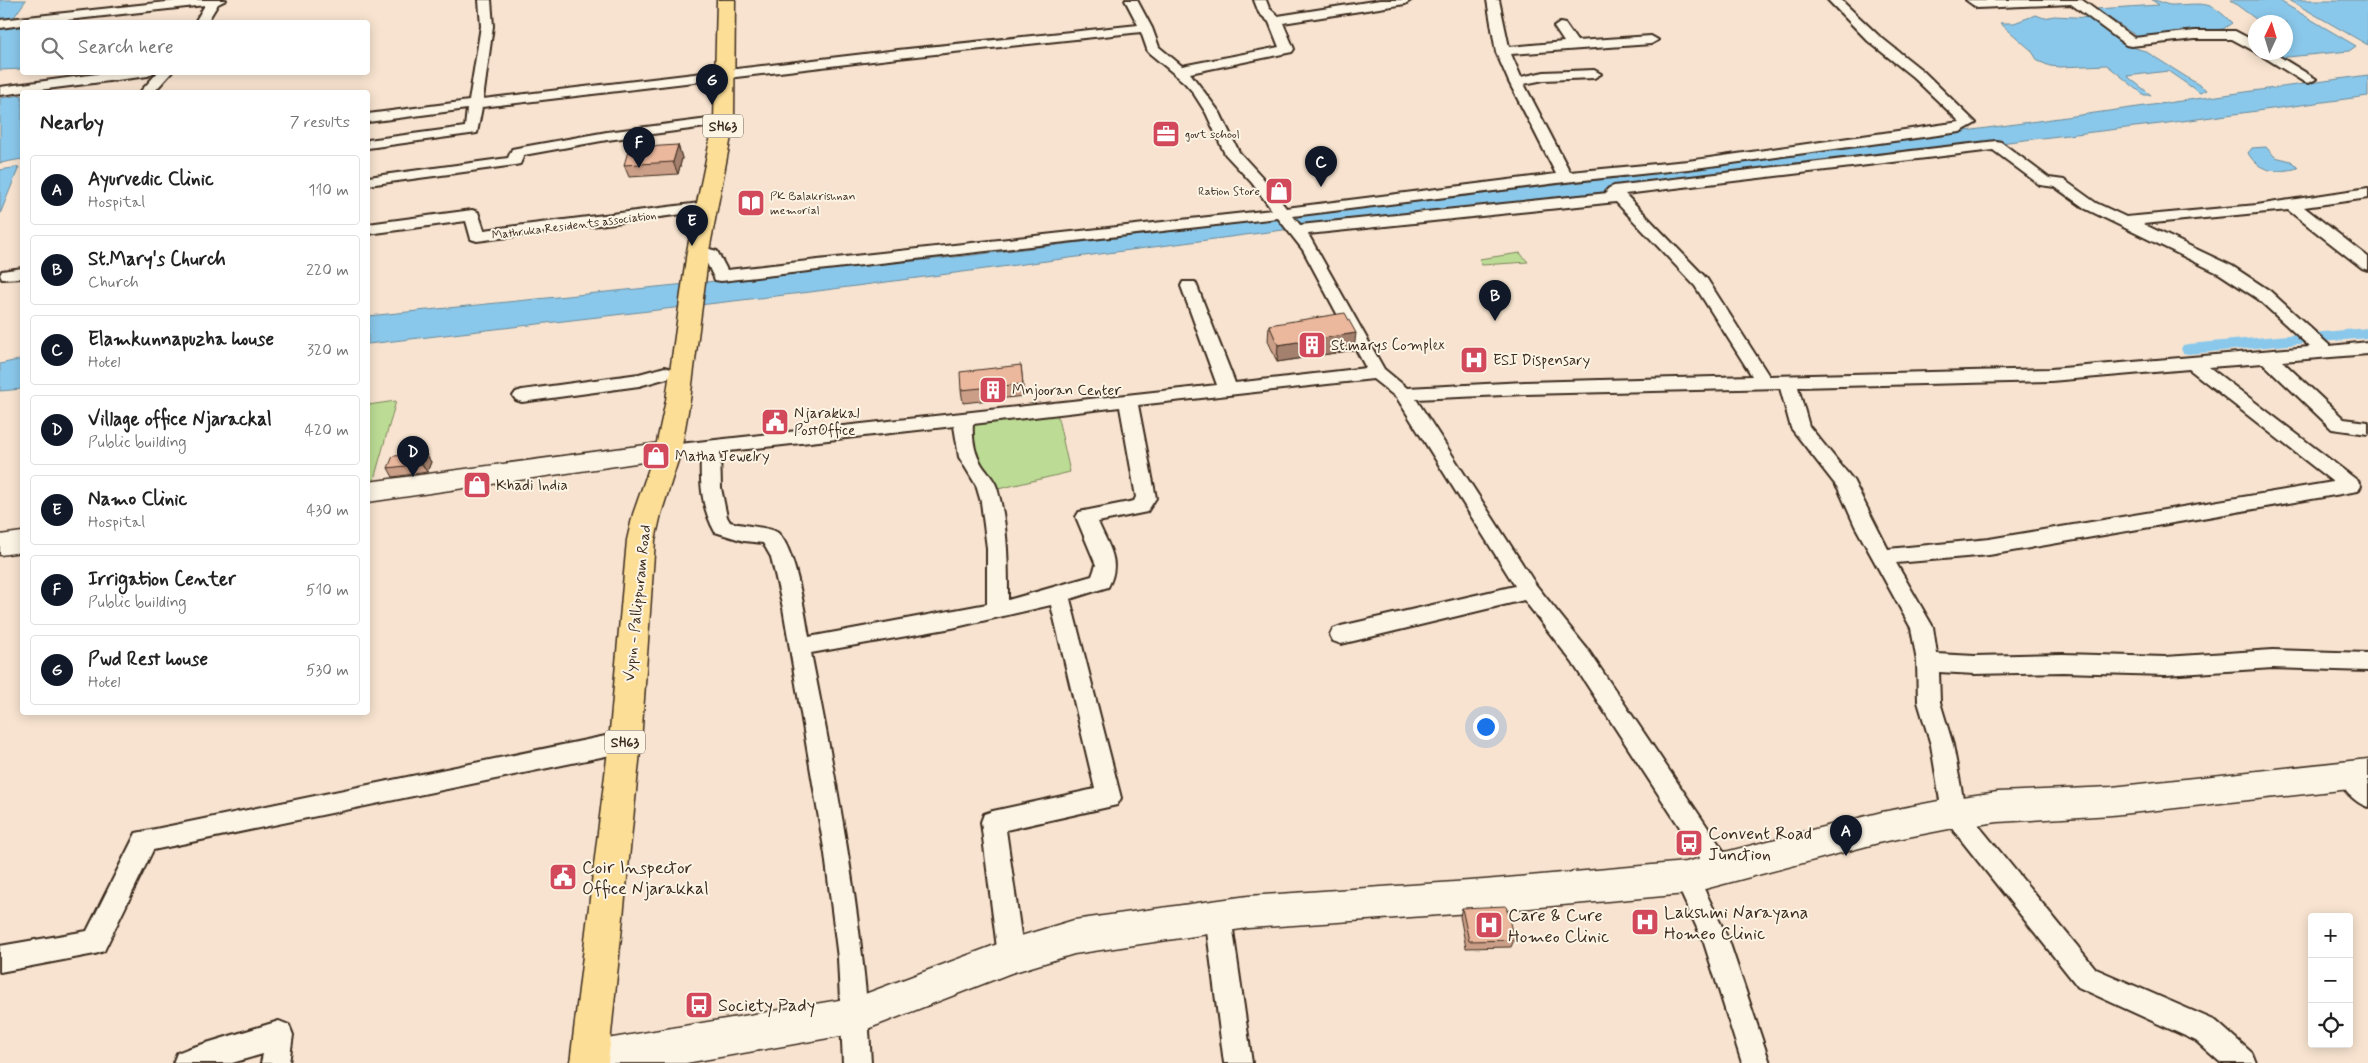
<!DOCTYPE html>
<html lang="en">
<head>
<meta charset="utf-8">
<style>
	body { margin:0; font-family:Mynerve,sans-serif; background:#f6f6f6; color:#222 }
	.controls { position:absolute; right:15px; bottom:15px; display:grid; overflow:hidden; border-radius:5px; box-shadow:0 2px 12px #0003 }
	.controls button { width:45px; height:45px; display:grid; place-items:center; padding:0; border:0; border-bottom:1px solid #e0e0e0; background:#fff; color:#222; font:25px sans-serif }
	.compass { position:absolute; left:2248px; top:15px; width:45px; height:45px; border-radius:50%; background:#fff; box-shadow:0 2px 12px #0003; rotate:4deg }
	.you { position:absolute; left:1485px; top:726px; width:18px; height:18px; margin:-12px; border:4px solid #fff; border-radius:50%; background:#1a73e8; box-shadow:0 0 0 8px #1a73e833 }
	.badge { display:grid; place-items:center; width:32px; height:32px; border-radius:50%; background:#111827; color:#fff; font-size:16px; font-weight:700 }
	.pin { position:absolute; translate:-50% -41px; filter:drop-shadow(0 1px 2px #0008) }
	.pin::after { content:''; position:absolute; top:26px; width:18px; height:15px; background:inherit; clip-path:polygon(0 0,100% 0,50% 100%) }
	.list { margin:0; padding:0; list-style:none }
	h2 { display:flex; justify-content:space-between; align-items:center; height:65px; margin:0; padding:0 20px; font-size:21px }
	h2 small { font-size:16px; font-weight:400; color:#767676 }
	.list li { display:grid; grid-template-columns:32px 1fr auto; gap:15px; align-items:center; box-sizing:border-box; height:70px; margin:0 10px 10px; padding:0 10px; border:1px solid #e0e0e0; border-radius:5px }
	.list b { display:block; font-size:19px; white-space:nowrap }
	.list p { margin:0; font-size:16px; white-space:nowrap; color:#767676 }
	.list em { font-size:16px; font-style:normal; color:#767676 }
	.icon { flex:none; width:28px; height:28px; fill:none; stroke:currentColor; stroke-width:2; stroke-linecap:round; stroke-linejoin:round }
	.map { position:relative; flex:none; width:2368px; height:1063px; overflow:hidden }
	.search { position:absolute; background:#fff; box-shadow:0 2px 12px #0003; left:20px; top:20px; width:350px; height:55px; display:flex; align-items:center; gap:12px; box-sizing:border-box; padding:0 18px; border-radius:5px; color:#767676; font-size:19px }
	.panel { position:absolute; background:#fff; box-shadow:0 2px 12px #0003; left:20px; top:90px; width:350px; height:625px; border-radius:5px }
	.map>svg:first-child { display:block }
	.green { fill:#bcdc95; stroke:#7c835a }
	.water { fill:#8ac8eb; stroke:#6a8999 }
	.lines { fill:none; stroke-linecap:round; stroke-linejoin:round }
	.canal { fill:#8ac8eb; fill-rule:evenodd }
	.street-casing { stroke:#3b2a1e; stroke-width:4 }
	.secondary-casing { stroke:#3b2a1e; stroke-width:3 }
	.primary-casing { stroke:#3b2a1e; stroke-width:3 }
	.street { fill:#fcf5e5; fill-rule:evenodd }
	.secondary { fill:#fcf5e5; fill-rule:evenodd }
	.primary { fill:#fcde96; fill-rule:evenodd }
	.wall { fill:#ca9e87; stroke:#3b2a1e }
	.shaded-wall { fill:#a4816e; stroke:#3b2a1e }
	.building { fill:#ebb89d; stroke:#3b2a1e }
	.labels { text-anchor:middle; stroke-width:4; stroke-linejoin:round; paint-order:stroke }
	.far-poi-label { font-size:12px; fill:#3b2a1e; stroke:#fcf5e5; text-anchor:start }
	.far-street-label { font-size:12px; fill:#3b2a1e; stroke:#fcf5e5 }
	.shield { fill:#fcf5e5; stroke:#75675a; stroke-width:1 }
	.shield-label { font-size:14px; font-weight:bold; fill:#3b2a1e }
	.poi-label { font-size:15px; fill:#3b2a1e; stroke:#fcf5e5; text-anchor:start }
	.street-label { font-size:15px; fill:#3b2a1e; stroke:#fcf5e5 }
	.near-poi-label { font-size:18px; fill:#3b2a1e; stroke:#fcf5e5; text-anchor:start }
</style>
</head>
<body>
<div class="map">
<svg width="2368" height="1063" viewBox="0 0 2368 1063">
	<rect width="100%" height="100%" fill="#f7e3cf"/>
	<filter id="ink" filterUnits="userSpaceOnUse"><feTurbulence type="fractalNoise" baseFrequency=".02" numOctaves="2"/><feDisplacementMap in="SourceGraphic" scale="10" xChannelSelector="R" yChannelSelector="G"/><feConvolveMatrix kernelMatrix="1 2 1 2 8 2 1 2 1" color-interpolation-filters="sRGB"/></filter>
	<g filter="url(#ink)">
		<g class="green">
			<path d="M 1520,253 L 1528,262 L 1482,265 L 1479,259 Z"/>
			<path d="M 396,401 L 373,483 L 368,484 L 368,405 Z"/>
			<path d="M 1057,414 L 1070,472 L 994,490 L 969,454 L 967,425 Z"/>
		</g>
		<g class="water">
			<path d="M 0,0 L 26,0 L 12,20 L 0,22 Z"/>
			<path d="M 2152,0 C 2160,0 2166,6 2174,5 C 2206,4 2209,0 2232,23 L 2223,29 L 2138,37 L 2096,9 L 2159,5 Z"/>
			<path d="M 2230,0 L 2278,0 L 2356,46 L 2349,51 L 2277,58 L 2266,53 L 2286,52 L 2286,22 L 2260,22 Z"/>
			<path d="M 2289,0 L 2368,0 L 2368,45 Z"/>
			<path d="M 2036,15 L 2044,18 L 2054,16 L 2093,18 L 2132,47 L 2145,51 L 2207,90 L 2200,93 L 2168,71 L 2127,76 L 2151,95 L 2144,95 L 2107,65 L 2060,67 L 2050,66 L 2038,61 L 2031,50 L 2000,23 L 2014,23 Z"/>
			<path d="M 22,26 L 22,69 L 0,70 L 0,28 Z"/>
			<path d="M 2368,75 L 2368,96 L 2160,124 L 1721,176 L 1486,208 L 1344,222 L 810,292 L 368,344 L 368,316 L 965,256 L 1707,167 Z"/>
			<path d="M 22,95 L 22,159 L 0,163 L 0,98 Z"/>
			<path d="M 2266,147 L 2275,157 L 2291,161 L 2298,168 C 2278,173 2259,173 2248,153 L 2252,148 Z"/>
			<path d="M 19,167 L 0,214 L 0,170 Z"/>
			<path d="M 22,359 L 22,389 L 0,391 L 0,364 Z"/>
		</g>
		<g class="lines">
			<path class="canal" d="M 2368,328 L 2368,338 L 2189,354 L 2183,353 L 2181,349 L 2183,345 L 2189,344 Z"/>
			<defs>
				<g id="street">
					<path d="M 185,0 L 226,0 L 218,4 L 207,22 L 195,22 L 205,5 L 49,22 L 22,22 L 22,25 L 0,28 L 0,20 Z"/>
					<path d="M 479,0 L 491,0 L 493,26 L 483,99 L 898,50 L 1138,25 L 1125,0 L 1137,0 L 1152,28 L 1159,47 L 1182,66 L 1279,47 L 1269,22 L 1259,13 L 1254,0 L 1266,0 L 1269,8 L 1278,16 L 1380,0 L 1411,0 L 1405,4 L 1283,23 L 1294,49 L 1292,52 L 1190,73 L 1220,113 L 1239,152 L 1262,177 L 1286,208 L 1556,174 L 1509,82 L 1496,52 L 1487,0 L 1499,0 L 1509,47 L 1564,42 L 1554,27 L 1560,23 L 1565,24 L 1577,41 L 1651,36 L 1658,40 L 1651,44 L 1511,54 L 1521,77 L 1544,72 L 1594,70 L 1601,74 L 1594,78 L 1544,80 L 1524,84 L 1570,172 L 1688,161 L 1960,122 L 1913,77 L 1868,41 L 1828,0 L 1841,0 L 1878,35 L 1923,71 L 1976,123 L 1960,132 L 1688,169 L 1565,182 L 1293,216 L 1300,225 L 1608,193 L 1606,191 L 1609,188 L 1614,186 L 1996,141 L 2001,142 L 2049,178 L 2064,180 L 2096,203 L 2126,217 L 2257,205 L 2368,188 L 2368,198 L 2304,207 L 2368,257 L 2368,270 L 2362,268 L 2288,210 L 2143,224 L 2232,266 L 2270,291 L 2330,346 L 2368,342 L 2368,354 L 2282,361 L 2344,419 L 2368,422 L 2368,434 L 2332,429 L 2263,363 L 2209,367 L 2358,481 L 2361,486 L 2358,491 L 1989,555 L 1896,563 L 1933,627 L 1937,654 L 1975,656 L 2063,654 L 2165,657 L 2273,650 L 2368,653 L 2368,671 L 2273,668 L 2165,675 L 2063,672 L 1975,674 L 1939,672 L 1940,702 L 1953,745 L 1965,809 L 2096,969 L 2216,1021 L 2252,1053 L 2256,1063 L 2221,1063 L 2196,1041 L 2078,987 L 1946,821 L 1942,813 L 1931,745 L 1918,702 L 1917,662 L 1911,628 L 1855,526 L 1838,488 L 1791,428 L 1780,388 L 1525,394 L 1416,399 L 1536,585 L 1588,650 L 1731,862 L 1734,870 L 1731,878 L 1722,881 L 1713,878 L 1572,662 L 1524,600 L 1341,644 L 1333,641 L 1330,635 L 1333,629 L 1341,626 L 1515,586 L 1397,398 L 1373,379 L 1138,405 L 1156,498 L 1147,512 L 1098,522 C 1108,546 1122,561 1108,587 L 1070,599 L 1121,798 L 1117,805 L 1006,830 L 1024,956 L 1020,965 L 1011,969 L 1002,965 L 998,956 L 981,822 L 984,814 L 993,811 L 1095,789 L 1051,605 L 952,628 L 811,653 C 838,789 864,924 871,1063 L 843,1063 L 838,958 L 825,854 L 783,608 L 771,557 L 763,543 L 744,541 L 715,532 C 701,507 700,482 701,454 L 668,458 L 661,456 L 659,451 L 661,446 L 1217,385 L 1181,286 L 1183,282 L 1195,282 L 1197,286 L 1235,383 L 1366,368 L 1303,250 L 1278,218 L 721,281 L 715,280 L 704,257 L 692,254 L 690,251 L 692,248 L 698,246 L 717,251 L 727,270 L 1272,210 L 1252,183 L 1225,154 L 1206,113 L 1192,91 L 1184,82 L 1148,52 L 1141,32 L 898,58 L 482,107 L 477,133 L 368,148 L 368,140 L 465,127 L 467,109 L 368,122 L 368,114 L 469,101 L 481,26 ZM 1993,150 L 2040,185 L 2055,187 L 2086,209 L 2220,274 L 2258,299 L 2310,347 L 2051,369 L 1769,376 L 1707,279 L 1625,194 ZM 1616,202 L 1695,286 L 1752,376 L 1525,382 L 1407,388 L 1384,369 L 1308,234 ZM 2189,369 L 2333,482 L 1989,539 L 1888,549 L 1853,480 L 1809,426 L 1798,387 L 2051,381 ZM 1120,407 L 1136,497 L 1134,501 L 1079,512 L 1076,517 L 1096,565 L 1092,576 L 1008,600 C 1008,562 1008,524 997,488 C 994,478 987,473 982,465 C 974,453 972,437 973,424 ZM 954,426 L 959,457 L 976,485 L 981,502 L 987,548 L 987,604 L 809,637 C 805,613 795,548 778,533 C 772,527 741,526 730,522 L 727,517 L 721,488 L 720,452 Z"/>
					<path d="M 1966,0 L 2082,0 L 2134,38 L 2195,31 L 2235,31 L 2256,42 L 2256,52 L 2232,39 L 2195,39 L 2131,46 L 2126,45 L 2071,4 L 1977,8 Z"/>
					<path d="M 2256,52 L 2272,52 L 2316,79 L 2309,83 L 2304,82 Z"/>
					<path d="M 112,72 L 154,72 L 148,76 L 0,95 L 0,87 Z"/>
					<path d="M 158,72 L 172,72 L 154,92 L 140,92 Z"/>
					<path d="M 724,117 L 731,121 L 729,124 L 607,140 L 524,155 L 520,164 L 515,165 L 368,185 L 368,177 L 508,158 L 512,149 L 517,148 L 607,132 Z"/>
					<path d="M 708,202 L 713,204 L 716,207 L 713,210 L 477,241 L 471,239 L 466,221 L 368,234 L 368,224 L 472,210 L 478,212 L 484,230 Z"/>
					<path d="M 22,268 L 22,278 L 2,279 L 0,275 L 2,271 Z"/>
					<path d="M 665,367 L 671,369 L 674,373 L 671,377 L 639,386 L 522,402 L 516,400 L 513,396 L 516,392 L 522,390 L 639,374 Z"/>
					<path d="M 625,732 L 633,735 L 636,742 L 633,749 L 625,752 L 153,850 L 104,951 L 95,954 L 0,972 L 0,946 L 87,931 L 136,833 Z"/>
					<path d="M 2347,765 L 2355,768 L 2368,781 L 2368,807 C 2355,803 2341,788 2335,775 L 2339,768 Z"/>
					<path d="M 1686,867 L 1695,870 L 1729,941 L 1770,1063 L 1742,1063 L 1704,943 L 1674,878 L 1677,870 Z"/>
					<path d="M 1218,904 L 1227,908 L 1231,916 L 1252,1063 L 1224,1063 L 1205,916 L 1209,908 Z"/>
					<path d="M 279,1021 L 289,1025 L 293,1035 L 289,1063 L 261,1063 L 263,1054 L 232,1063 L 173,1063 L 177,1053 L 187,1049 Z"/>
				</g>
				<g id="secondary">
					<path d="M 668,442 L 677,445 L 681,451 L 677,457 L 368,502 L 368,482 Z"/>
					<path d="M 22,532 L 22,552 L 0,555 L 0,535 Z"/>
					<path d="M 2368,759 L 2368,787 L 2112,815 L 1998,822 L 1954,828 L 1882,842 L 1686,894 L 1484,912 L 1248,928 L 1074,954 L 1011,973 L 857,1033 L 686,1063 L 571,1063 L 570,1061 L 576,1048 L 589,1042 L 857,997 L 1011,939 L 1074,920 L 1248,896 L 1484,880 L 1686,862 L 1882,812 L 1954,798 L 1998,792 L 2112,787 Z"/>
				</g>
				<path id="primary" d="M 717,0 L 735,0 L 734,121 L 709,251 L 690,400 L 681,451 L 661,514 L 655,540 L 641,742 L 608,1063 L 570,1063 L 609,742 L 627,540 L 633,514 L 655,451 L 666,400 L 687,251 L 714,121 Z"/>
			</defs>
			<use href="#street" class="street-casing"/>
			<use href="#secondary" class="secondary-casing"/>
			<use href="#primary" class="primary-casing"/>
			<use href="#street" class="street"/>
			<use href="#secondary" class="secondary"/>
			<use href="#primary" class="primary"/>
		</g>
		<g class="wall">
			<path d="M 678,145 L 682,158 L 678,174 L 629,177 L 624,165 Z"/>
			<path d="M 1269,325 L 1354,350 L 1277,362 L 1268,341 Z"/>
			<path d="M 1021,365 L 1024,396 L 963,403 L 961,390 Z"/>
			<path d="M 426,454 L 431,462 L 427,472 L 393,477 L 388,468 Z"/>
			<path d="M 1462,908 L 1514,940 L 1511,947 L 1466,948 L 1460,916 Z"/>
		</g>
		<g class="shaded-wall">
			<path d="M 678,145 L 682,158 L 678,174 L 673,162 Z"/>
			<path d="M 1356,333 L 1354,350 L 1277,362 L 1278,345 Z"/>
			<path d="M 426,454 L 431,462 L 427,472 L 422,464 Z"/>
		</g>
		<g class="building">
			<path d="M 678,145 L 673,162 L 624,165 L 629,148 Z"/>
			<path d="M 1345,313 L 1356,333 L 1278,345 L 1269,325 Z"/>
			<path d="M 1021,365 L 1023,384 L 961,390 L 960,372 Z"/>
			<path d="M 426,454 L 422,464 L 388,468 L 393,456 Z"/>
			<path d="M 1506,906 L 1514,940 L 1469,941 L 1462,908 Z"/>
		</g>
	</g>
	<defs>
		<symbol id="office-square" viewBox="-11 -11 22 22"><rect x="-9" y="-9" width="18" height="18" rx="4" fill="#d1495b" stroke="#fcf5e5"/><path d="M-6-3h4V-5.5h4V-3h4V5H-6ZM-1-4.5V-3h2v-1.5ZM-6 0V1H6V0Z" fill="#fff"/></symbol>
		<symbol id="shop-square" viewBox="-11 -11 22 22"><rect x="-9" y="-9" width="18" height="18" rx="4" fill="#d1495b" stroke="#fcf5e5"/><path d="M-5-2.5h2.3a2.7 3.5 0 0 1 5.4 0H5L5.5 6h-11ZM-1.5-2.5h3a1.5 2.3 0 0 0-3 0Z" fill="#fff"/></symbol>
		<symbol id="library-square" viewBox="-11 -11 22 22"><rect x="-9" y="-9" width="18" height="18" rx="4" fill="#d1495b" stroke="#fcf5e5"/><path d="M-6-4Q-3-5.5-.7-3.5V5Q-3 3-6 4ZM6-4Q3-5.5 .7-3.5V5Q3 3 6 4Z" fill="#fff"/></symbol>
		<symbol id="building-square" viewBox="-11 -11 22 22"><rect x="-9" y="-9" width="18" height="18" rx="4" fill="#d1495b" stroke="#fcf5e5"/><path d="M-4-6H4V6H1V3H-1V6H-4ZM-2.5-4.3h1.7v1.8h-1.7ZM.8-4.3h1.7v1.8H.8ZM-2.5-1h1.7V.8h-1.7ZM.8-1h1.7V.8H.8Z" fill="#fff"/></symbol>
		<symbol id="hospital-square" viewBox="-11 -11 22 22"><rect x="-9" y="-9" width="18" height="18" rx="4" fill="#d1495b" stroke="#fcf5e5"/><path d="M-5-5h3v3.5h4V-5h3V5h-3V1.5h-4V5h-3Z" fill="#fff"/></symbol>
		<symbol id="civic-square" viewBox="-11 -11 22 22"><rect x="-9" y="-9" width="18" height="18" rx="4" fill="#d1495b" stroke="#fcf5e5"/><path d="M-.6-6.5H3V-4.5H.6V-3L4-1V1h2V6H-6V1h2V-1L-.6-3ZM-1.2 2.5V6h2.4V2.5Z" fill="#fff"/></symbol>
		<symbol id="bus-square" viewBox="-11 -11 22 22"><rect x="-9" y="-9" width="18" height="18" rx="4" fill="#d1495b" stroke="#fcf5e5"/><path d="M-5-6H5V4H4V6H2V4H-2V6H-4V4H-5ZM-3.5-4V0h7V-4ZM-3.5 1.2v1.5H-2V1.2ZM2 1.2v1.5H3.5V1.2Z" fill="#fff"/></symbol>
	</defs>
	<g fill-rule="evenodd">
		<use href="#office-square" x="1150" y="118" width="32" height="32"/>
		<use href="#shop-square" x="1263" y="175" width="32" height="32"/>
		<use href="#library-square" x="735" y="187" width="32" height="32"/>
		<use href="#building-square" x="1296" y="329" width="32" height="32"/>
		<use href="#hospital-square" x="1458" y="344" width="32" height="32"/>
		<use href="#building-square" x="977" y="374" width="32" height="32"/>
		<use href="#civic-square" x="759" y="406" width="32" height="32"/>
		<use href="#shop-square" x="640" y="440" width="32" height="32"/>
		<use href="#shop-square" x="461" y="469" width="32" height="32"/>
		<use href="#bus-square" x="1673" y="827" width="32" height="32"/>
		<use href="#civic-square" x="547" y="861" width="32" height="32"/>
		<use href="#hospital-square" x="1629" y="906" width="32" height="32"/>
		<use href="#hospital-square" x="1473" y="909" width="32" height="32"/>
		<use href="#bus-square" x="683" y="989" width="32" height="32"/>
	</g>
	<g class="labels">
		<g class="far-poi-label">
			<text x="1185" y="138">govt school</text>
			<text x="1260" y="195" text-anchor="end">Ration Store</text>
			<text x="770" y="200">PK Balakrishnan<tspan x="770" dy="14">memorial</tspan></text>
		</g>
		<g class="far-street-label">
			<text transform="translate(574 225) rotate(-7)" y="4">Mathruka Residents association</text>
		</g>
		<g class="shield">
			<rect x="703" y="114.5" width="40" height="23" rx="4"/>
			<rect x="605" y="730.5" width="40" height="23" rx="4"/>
		</g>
		<g class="shield-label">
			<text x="723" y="131">SH63</text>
			<text x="625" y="747">SH63</text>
		</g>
		<g class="poi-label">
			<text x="1331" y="350">St.marys Complex</text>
			<text x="1493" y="365">ESI Dispensary</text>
			<text x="1012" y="395">Mnjooran Center</text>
			<text x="794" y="418">Njarakkal<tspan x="794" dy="17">PostOffice</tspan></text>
			<text x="675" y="461">Matha Jewelry</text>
			<text x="496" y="490">Khadi India</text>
		</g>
		<g class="street-label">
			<text transform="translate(637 603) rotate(-84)" y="5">Vypin - Pallippuram Road</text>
		</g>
		<g class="near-poi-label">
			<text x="1708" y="839">Convent Road<tspan x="1708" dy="21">Junction</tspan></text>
			<text x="582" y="873">Coir Inspector<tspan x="582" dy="21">Office Njarakkal</tspan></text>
			<text x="1664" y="918">Lakshmi Narayana<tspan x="1664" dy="21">Homeo Clinic</tspan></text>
			<text x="1508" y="921">Care &amp; Cure<tspan x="1508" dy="21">Homeo Clinic</tspan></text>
			<text x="718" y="1011">Society Pady</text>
		</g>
	</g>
</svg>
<div class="controls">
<button>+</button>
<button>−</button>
<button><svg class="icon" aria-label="locate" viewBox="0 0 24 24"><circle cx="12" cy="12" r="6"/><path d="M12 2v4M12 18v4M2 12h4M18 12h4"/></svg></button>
</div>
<svg class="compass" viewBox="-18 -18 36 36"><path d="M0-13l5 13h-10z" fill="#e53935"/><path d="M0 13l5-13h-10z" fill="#767676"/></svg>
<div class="you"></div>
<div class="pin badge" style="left:1846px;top:856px">A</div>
<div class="pin badge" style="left:1495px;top:321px">B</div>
<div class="pin badge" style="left:1321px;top:187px">C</div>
<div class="pin badge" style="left:413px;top:477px">D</div>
<div class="pin badge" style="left:692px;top:246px">E</div>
<div class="pin badge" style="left:639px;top:168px">F</div>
<div class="pin badge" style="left:712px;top:105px">G</div>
<div class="search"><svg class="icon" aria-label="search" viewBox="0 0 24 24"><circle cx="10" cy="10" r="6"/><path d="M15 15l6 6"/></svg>Search here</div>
<section class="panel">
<h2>Nearby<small>7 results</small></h2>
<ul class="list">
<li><span class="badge">A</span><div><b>Ayurvedic Clinic</b><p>Hospital</p></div><em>110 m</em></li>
<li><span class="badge">B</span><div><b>St.Mary's Church</b><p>Church</p></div><em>220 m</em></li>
<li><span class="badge">C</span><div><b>Elamkunnapuzha house</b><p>Hotel</p></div><em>320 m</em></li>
<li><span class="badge">D</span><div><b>Village office Njarackal</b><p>Public building</p></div><em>420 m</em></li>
<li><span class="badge">E</span><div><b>Namo Clinic</b><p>Hospital</p></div><em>430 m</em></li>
<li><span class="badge">F</span><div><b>Irrigation Center</b><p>Public building</p></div><em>510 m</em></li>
<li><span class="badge">G</span><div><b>Pwd Rest house</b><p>Hotel</p></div><em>530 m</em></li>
</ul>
</section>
</div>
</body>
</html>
